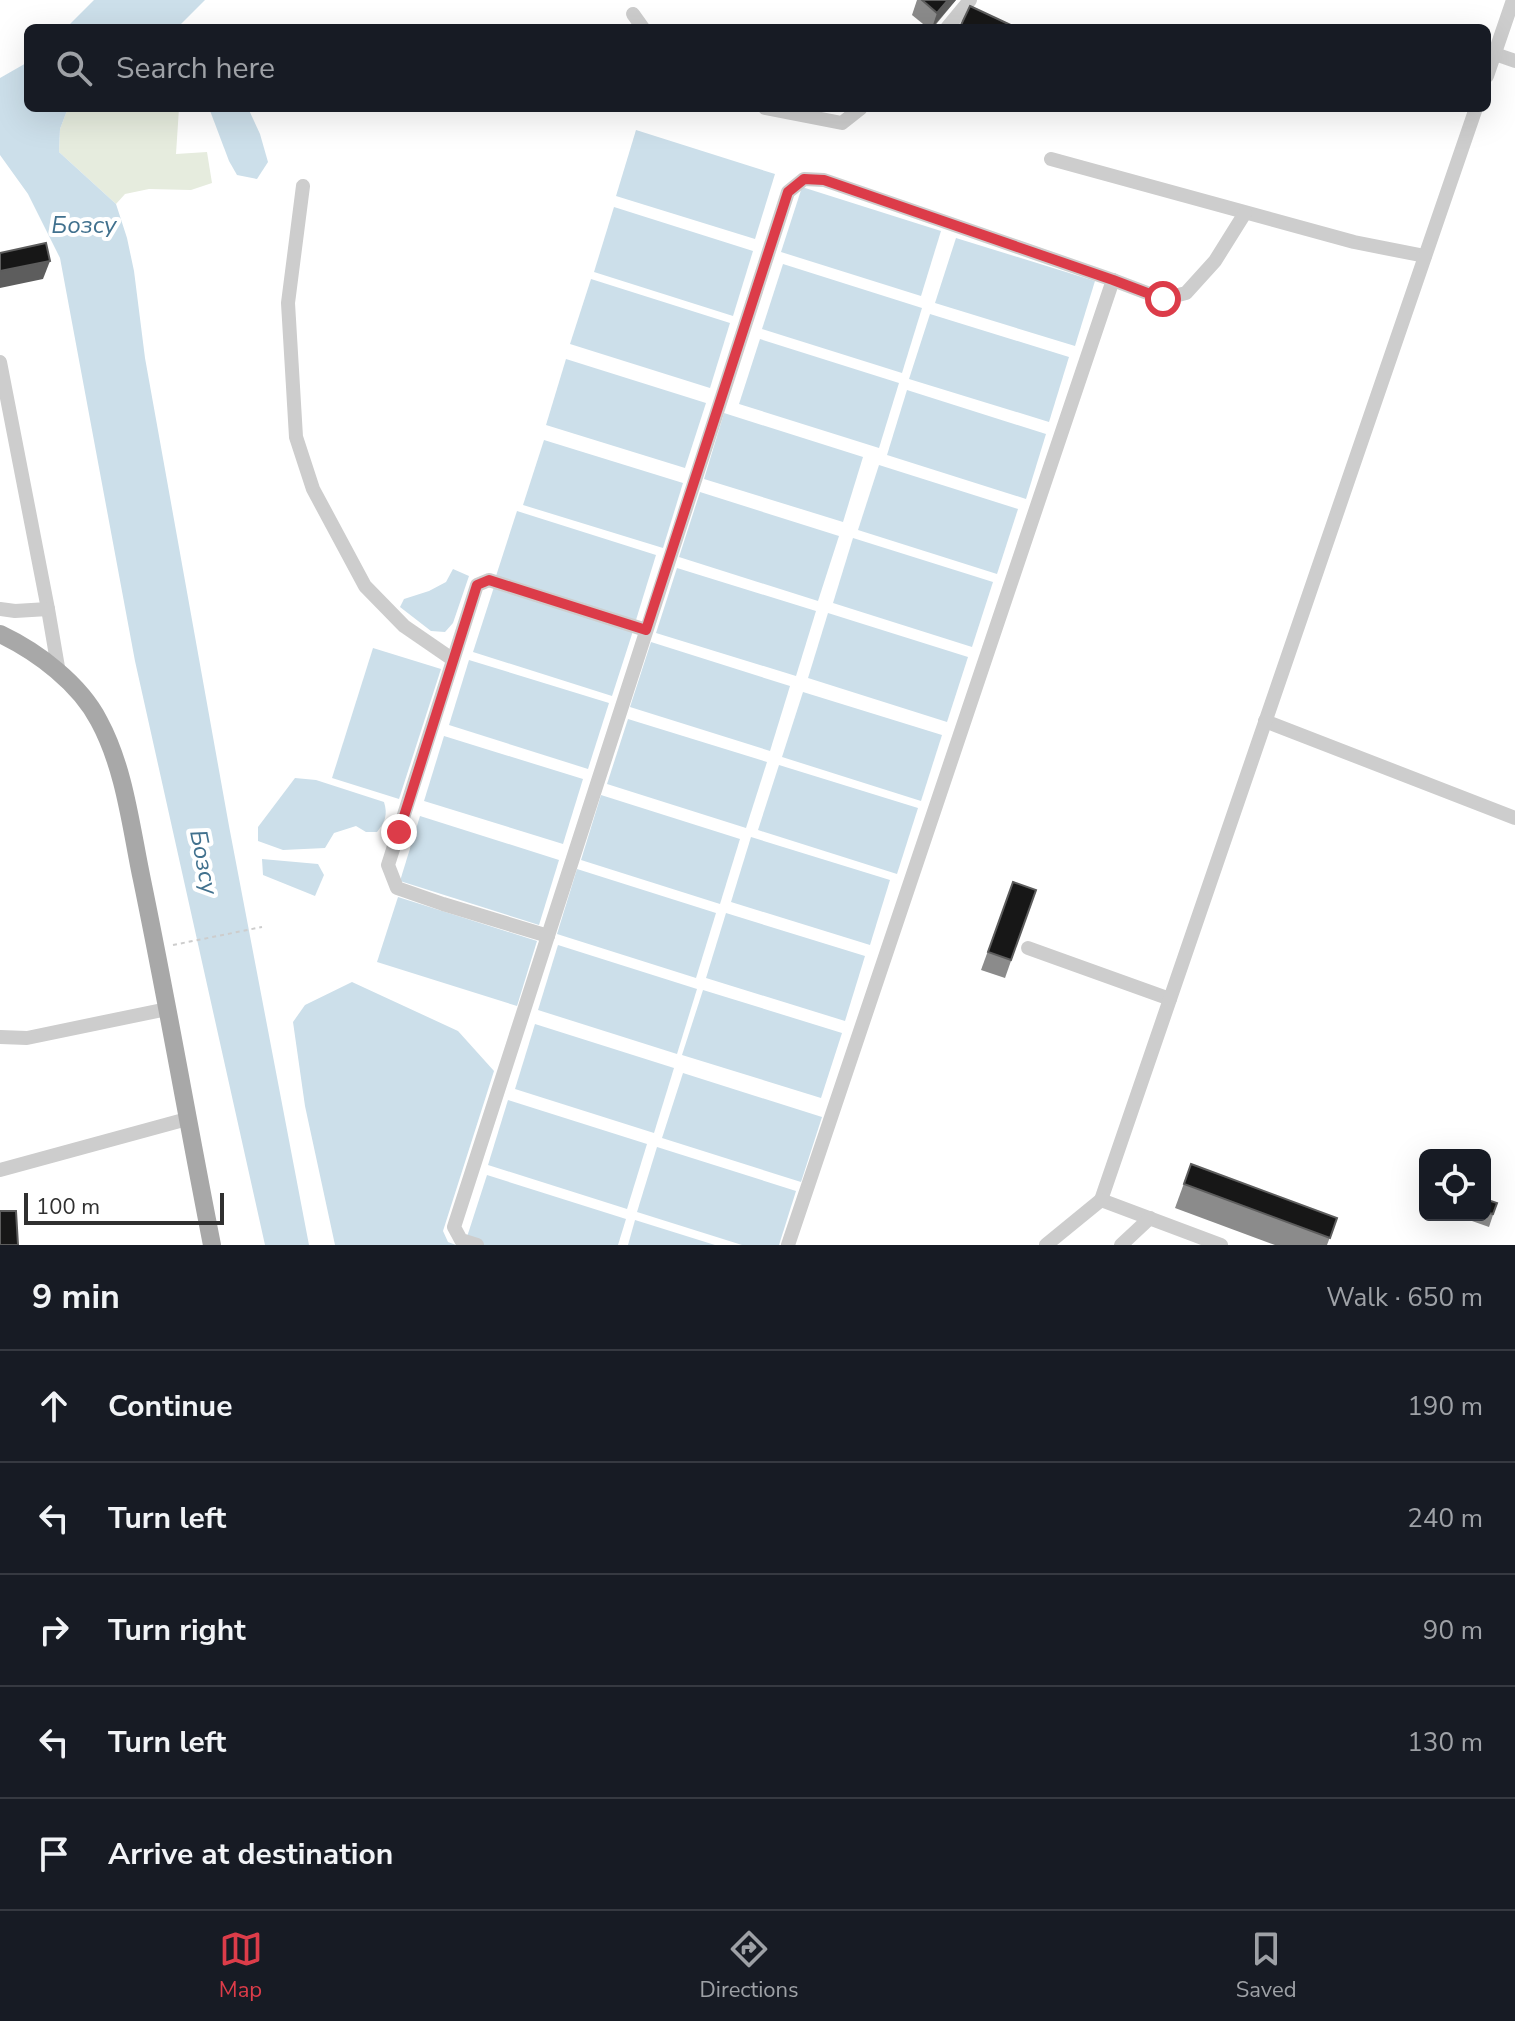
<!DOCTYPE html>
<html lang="en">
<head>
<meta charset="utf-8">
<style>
	body { margin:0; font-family:"Nunito Sans",sans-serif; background:#242831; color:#f1f3f6 }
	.controls { position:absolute; right:24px; bottom:24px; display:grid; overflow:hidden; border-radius:12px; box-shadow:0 8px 32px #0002 }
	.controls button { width:72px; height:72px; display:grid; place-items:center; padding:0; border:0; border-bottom:2px solid #363941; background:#171b24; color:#f1f3f6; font:40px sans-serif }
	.scale { position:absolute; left:24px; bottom:20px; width:200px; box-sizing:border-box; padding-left:8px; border:4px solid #303030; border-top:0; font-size:22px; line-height:28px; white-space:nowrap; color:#303030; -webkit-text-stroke:6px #fff; paint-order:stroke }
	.stop { position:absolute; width:24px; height:24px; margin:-18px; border:6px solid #dc3c49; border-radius:50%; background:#fff }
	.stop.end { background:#dc3c49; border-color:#fff; box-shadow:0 2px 8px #0008 }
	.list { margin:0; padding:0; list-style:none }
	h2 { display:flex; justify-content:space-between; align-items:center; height:104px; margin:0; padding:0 32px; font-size:34px }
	h2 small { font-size:26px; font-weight:400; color:#9ea1a6 }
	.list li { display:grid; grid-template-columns:52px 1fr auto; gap:24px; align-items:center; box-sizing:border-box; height:112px; padding:0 32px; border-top:2px solid #363941 }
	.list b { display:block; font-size:30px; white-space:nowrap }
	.list em { font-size:26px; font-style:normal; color:#9ea1a6 }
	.icon { flex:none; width:44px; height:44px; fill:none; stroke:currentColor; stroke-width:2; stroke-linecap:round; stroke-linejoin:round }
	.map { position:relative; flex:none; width:1515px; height:1245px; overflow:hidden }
	.search { position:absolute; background:#171b24; box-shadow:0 8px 32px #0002; left:24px; right:24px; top:24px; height:88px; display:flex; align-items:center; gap:20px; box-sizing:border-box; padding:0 28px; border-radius:12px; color:#9ea1a6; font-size:30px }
	.sheet { height:664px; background:#171b24 }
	nav { display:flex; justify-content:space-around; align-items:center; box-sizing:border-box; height:112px; border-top:2px solid #363941; background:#171b24; font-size:22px; color:#9ea1a6 }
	nav a { display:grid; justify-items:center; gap:4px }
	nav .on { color:#dc3c49 }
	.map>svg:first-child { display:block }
	.green { fill:#e6ecde }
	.water { fill:#ccdfea }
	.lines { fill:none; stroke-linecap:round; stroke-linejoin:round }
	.path { stroke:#cdcdcd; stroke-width:2; stroke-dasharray:4 4; stroke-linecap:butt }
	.minor { stroke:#cdcdcd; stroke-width:14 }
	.major { stroke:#a8a8a8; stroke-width:18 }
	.wall { fill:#8b8b8b }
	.shaded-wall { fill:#5d5d5d }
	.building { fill:#171717; stroke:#5d5d5d; stroke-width:2 }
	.route { stroke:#dc3c49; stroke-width:10 }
	.labels { text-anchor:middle; stroke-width:8; stroke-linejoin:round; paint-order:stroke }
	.water-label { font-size:24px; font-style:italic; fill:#41718e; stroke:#fff }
</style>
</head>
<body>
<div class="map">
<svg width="1515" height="1245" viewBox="0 0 1515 1245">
	<rect width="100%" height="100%" fill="#fff"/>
	<path class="green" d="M 68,108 L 179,108 L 176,154 L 207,152 L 212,183 L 191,190 L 149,189 L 125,194 L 116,204 L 59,152 L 60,129 Z"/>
	<g class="water">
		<path d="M 94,0 L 205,0 L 177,28 L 66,28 Z"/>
		<path d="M 28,62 L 28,108 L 68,108 L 60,129 L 59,152 L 116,204 L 127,238 L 134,271 L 145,358 L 229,826 L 309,1245 L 265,1245 L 135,661 L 60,258 L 28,194 L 0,155 L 0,78 Z"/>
		<path d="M 209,108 L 248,108 L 260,134 L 268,162 L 257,179 L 237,175 L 229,161 Z"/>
		<path d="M 636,130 L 775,174 L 755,239 L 616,196 Z"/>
		<path d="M 802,187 L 941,231 L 921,296 L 781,252 Z"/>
		<path d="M 614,207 L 753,251 L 733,316 L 594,272 Z"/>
		<path d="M 956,238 L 1095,281 L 1075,346 L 935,303 Z"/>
		<path d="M 783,264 L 922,308 L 902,373 L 762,329 Z"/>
		<path d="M 591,279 L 730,323 L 710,388 L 570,344 Z"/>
		<path d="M 930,314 L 1069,357 L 1049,422 L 909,379 Z"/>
		<path d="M 760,339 L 899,383 L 879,448 L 739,404 Z"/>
		<path d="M 566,359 L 706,403 L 685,468 L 546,425 Z"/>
		<path d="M 907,390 L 1046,434 L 1026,499 L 887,455 Z"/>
		<path d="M 724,413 L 863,457 L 843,522 L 704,479 Z"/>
		<path d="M 544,440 L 683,483 L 663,548 L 523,505 Z"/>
		<path d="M 879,465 L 1018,509 L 997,574 L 858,530 Z"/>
		<path d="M 700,492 L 839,536 L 818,601 L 679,557 Z"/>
		<path d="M 517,511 L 656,555 L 636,620 L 496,576 Z"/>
		<path d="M 853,538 L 993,582 L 972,647 L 833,603 Z"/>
		<path d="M 677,568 L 816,611 L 796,676 L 656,633 Z"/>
		<path d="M 453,569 L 469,576 L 453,623 L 445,632 L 431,631 L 400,607 L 404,599 L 429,591 L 446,582 Z"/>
		<path d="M 494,587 L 633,631 L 612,696 L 473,652 Z"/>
		<path d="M 828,613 L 968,657 L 947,722 L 808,678 Z"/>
		<path d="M 651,642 L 790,686 L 770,751 L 630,707 Z"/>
		<path d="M 373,648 L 441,669 L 399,799 L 332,778 Z"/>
		<path d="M 469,660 L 609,703 L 588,769 L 449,725 Z"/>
		<path d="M 803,692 L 942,735 L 921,801 L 782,757 Z"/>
		<path d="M 628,719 L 767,762 L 746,828 L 607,784 Z"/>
		<path d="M 444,736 L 583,779 L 563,844 L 424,801 Z"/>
		<path d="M 779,765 L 918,808 L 897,874 L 758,830 Z"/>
		<path d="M 295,778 L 316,780 L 384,802 C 388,815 385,822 377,832 L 366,832 L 356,826 L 334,833 L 325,848 L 283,850 L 258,841 L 258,827 Z"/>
		<path d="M 601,795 L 740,839 L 720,904 L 581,860 Z"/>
		<path d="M 420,816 L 559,860 L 539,925 L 400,881 Z"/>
		<path d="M 751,837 L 890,880 L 870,945 L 731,902 Z"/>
		<path d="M 262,859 L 318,864 L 324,875 L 315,896 L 263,875 Z"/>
		<path d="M 577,869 L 716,913 L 696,978 L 557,934 Z"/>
		<path d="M 398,897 L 537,941 L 517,1006 L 377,962 Z"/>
		<path d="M 726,913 L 865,956 L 845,1021 L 706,978 Z"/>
		<path d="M 558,945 L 697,989 L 677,1054 L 538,1010 Z"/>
		<path d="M 352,982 L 458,1031 L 494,1071 L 443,1231 L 448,1242 L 456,1245 L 335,1245 L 305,1106 L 293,1022 L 305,1005 Z"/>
		<path d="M 703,990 L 842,1033 L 821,1098 L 682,1055 Z"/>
		<path d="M 535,1024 L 674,1068 L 654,1133 L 515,1089 Z"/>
		<path d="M 683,1073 L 822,1117 L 801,1182 L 662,1138 Z"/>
		<path d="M 508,1100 L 647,1144 L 627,1209 L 488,1165 Z"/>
		<path d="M 657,1147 L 796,1191 L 779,1245 L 742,1245 L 637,1212 Z"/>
		<path d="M 487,1175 L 626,1219 L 618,1245 L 481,1245 L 466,1240 Z"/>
		<path d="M 635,1220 L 715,1245 L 628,1245 Z"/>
	</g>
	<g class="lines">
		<path class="path" d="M 173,945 L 262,927"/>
		<g class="minor">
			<path d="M 633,14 L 643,28"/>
			<path d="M 947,28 L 970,0"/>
			<path d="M 1495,54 L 1515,61"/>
			<path d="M 1487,76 L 1513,0"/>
			<path d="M 765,108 L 842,123 L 861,108"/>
			<path d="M 1051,159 L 1354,242 L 1425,256"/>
			<path d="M 303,186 L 288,303 L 296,437 L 313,489 L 365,586 L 404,626 L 452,659"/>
			<path d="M 0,362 L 48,609 L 59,673"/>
			<path d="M 0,609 L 15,611 L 48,609"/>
			<path d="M 1265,721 L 1515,818"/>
			<path d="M 548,936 L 443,904 L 397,888 L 388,865 L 477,585 L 489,580 L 646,630"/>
			<path d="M 1028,948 L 1170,999"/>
			<path d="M 0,1037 L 27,1038 L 167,1009"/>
			<path d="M 0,1170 L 187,1119"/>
			<path d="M 1101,1200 L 1476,108"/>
			<path d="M 477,1245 L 461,1240 L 454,1227 L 788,192 L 804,179 L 824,180 L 1113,280 L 1163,299 L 1186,293 L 1215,261 L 1245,213"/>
			<path d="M 788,1245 L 1113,280"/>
			<path d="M 1046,1245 L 1101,1200 L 1221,1245"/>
			<path d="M 1121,1245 L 1150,1218"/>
		</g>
		<path class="major" d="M 0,634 C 38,652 80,684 99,721 C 125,769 131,828 142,880 C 167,1001 188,1123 212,1245"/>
	</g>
	<g class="wall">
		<path d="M 917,0 L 956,0 L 933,28 L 928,28 L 912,15 Z"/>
		<path d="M 1013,882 L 1036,890 L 1005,978 L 981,970 Z"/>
		<path d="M 1191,1164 L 1337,1218 L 1327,1245 L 1275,1245 L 1175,1208 Z"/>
		<path d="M 1485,1199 L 1497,1203 L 1489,1227 L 1455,1215 L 1485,1215 Z"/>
	</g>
	<g class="shaded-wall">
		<path d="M 948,0 L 956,0 L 932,28 L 937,13 Z"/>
		<path d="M 50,261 L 43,279 L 0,288 L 0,271 Z"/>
	</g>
	<g class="building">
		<path d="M 922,0 L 948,0 L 937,13 Z"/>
		<path d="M 970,6 L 1017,28 L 961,28 L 960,27 Z"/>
		<path d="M 46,243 L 50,261 L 0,271 L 0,253 Z"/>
		<path d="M 1013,882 L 1036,890 L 1011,960 L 988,952 Z"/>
		<path d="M 1191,1164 L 1337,1218 L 1330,1238 L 1184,1184 Z"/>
		<path d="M 1485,1199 L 1497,1203 L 1493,1214 L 1485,1212 Z"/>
		<path d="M 0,1211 L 16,1211 L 18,1245 L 0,1245 Z"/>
	</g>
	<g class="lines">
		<path class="route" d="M 399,832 L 477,585 L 489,580 L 646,630 L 788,192 L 804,179 L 824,180 L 1113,280 L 1163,299"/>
	</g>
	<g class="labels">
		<g class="water-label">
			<text x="84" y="233">Бозсу</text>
			<text transform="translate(204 862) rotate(79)" y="8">Бозсу</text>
		</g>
	</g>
</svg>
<div class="controls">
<button><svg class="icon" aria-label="locate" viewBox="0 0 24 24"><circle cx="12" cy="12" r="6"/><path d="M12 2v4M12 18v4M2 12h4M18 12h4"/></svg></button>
</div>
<div class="scale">100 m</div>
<div class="stop" style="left:1163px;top:299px"></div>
<div class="stop end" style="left:399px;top:832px"></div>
<div class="search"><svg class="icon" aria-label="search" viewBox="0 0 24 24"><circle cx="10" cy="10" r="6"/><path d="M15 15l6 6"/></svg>Search here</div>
</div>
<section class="sheet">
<h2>9 min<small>Walk · 650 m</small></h2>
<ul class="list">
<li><svg class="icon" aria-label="ahead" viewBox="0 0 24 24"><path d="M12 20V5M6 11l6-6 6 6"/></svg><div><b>Continue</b></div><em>190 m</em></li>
<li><svg class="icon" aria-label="left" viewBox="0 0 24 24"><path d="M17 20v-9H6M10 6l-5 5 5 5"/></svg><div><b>Turn left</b></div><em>240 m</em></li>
<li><svg class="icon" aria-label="right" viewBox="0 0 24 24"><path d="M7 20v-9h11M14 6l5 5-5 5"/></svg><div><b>Turn right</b></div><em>90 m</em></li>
<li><svg class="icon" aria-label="left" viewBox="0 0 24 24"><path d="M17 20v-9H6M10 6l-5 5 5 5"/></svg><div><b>Turn left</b></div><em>130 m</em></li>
<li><svg class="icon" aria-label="arrive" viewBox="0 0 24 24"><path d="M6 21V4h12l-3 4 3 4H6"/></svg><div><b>Arrive at destination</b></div></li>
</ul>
</section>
<nav>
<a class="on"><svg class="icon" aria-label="map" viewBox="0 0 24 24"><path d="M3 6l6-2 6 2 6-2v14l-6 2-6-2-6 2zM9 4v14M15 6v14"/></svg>Map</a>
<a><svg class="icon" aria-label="directions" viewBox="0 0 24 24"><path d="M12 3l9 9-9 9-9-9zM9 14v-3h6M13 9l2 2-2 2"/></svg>Directions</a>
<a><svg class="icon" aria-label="saved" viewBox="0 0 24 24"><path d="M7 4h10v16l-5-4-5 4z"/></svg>Saved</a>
</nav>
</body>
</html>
